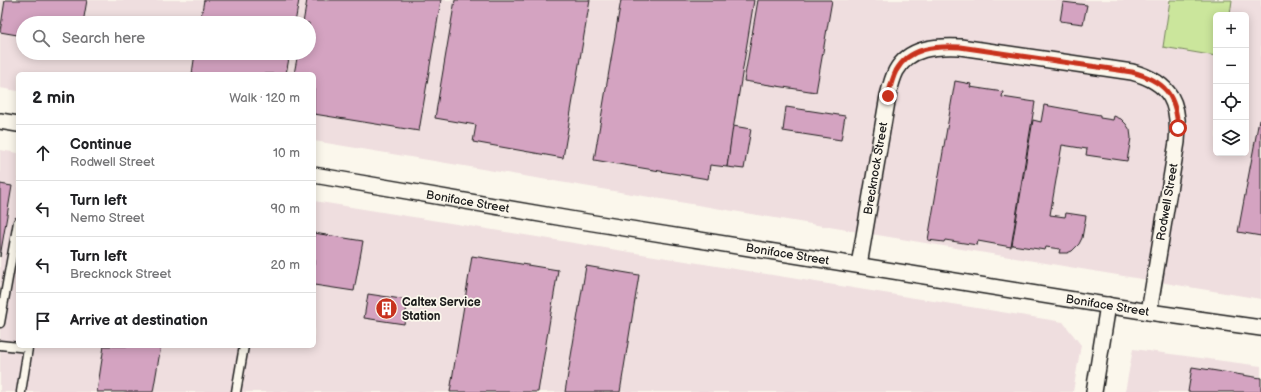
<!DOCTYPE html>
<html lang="en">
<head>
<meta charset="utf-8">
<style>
	body { margin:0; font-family:"Balsamiq Sans",sans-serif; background:#f2f2f2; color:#202124 }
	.controls { position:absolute; right:12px; top:12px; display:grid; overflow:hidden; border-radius:6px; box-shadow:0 2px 10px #0003 }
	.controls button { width:36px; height:36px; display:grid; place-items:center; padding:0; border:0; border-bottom:1px solid #e0e0e0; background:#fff; color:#202124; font:20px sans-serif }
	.stop { position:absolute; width:12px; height:12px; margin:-9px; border:3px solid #c8321e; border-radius:50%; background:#fff }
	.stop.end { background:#c8321e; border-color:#fff; box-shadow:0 1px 4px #0008 }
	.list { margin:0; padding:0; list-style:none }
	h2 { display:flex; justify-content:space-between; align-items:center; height:52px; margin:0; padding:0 16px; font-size:17px }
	h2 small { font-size:13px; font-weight:400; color:#757577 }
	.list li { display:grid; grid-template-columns:26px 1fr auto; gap:12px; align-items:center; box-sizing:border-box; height:56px; padding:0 16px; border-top:1px solid #e0e0e0 }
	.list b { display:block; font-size:15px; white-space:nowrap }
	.list p { margin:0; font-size:13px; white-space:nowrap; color:#757577 }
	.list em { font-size:13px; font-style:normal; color:#757577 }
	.icon { flex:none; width:22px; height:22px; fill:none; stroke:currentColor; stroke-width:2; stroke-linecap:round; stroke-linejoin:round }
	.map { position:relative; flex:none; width:1261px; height:392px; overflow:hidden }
	.search { position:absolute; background:#fff; box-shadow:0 2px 10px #0003; left:16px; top:16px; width:300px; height:44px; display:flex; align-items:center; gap:10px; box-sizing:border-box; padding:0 14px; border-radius:22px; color:#757577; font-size:15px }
	.panel { position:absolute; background:#fff; box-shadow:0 2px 10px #0003; left:16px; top:72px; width:300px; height:276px; border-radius:6px }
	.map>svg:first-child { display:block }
	.built { fill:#efdedf; fill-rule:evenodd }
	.green { fill:#cbe69c; stroke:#74815c }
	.building { fill:#d4a3c1; stroke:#1c1c1c }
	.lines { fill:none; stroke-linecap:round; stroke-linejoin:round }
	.service-casing { stroke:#1c1c1c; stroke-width:11 }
	.minor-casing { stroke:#1c1c1c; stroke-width:18 }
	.service { stroke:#fbf7ec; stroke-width:8 }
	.minor { stroke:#fbf7ec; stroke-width:15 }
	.route { stroke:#c8321e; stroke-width:5 }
	.labels { text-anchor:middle; stroke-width:3.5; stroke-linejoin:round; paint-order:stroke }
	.street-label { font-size:12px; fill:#1c1c1c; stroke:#fbf7ec }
	.poi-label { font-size:12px; font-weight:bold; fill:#1c1c1c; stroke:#fbf7ec; text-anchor:start }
</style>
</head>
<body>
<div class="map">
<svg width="1261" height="392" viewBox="0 0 1261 392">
	<rect width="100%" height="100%" fill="#fbf7ec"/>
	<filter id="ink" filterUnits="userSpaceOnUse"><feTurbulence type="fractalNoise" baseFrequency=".025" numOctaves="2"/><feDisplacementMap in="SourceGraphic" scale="8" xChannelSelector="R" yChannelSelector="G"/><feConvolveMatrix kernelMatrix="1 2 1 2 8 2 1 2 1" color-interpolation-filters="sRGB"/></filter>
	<g filter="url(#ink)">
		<g class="built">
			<path d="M 0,0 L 1170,0 L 1163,47 L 1216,56 L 1216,153 L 1246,153 L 1246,15 L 1230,15 L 1232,0 L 1261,0 L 1261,299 L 314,141 L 314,74 L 18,74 L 18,91 L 0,88 ZM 23,23 L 309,23 L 309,53 L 23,53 Z"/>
			<path d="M 0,150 L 18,153 L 18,346 L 314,346 L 314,201 L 1063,322 L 1081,345 L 1073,392 L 0,392 Z"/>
			<path d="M 1133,349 L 1261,366 L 1261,392 L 1125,392 Z"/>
		</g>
		<path class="green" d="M 1170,0 L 1232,0 L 1230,15 L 1216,15 L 1216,56 L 1163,47 Z"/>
		<g class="building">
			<path d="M 5,0 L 87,0 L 83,23 L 23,23 L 23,36 L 0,32 Z"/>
			<path d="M 204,0 L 299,0 L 295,23 L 200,23 Z"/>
			<path d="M 307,0 L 441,0 L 419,131 L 314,114 L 314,74 L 294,74 L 298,53 L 309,53 L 309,23 L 303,23 Z"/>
			<path d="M 455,0 L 590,0 L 563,158 L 473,142 L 476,125 L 435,118 Z"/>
			<path d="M 621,0 L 754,0 L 727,167 L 710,165 L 708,179 L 594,160 Z"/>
			<path d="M 758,0 L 832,0 L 816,92 L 744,81 Z"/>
			<path d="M 1063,2 L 1087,5 L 1083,24 L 1060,21 Z"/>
			<path d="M 195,53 L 290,53 L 286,74 L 192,74 Z"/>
			<path d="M 955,81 L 971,84 L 970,87 L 1003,92 L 1002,97 L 1035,102 L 1011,247 L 978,241 L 977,245 L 945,240 L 944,242 L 928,240 Z"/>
			<path d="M 1044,105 L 1100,115 L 1100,118 L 1113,120 L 1114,116 L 1121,119 L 1126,124 L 1130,130 L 1131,138 L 1127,161 L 1086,155 L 1087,149 L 1062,145 L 1050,215 L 1065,217 L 1066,213 L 1086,216 L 1082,238 L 1079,244 L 1072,251 L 1067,253 L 1059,253 L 1060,249 L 1046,247 L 1045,250 L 1012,245 L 1033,120 L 1041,122 Z"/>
			<path d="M 786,107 L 845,116 L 841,140 L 783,131 Z"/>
			<path d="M 1259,120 L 1261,120 L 1261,236 L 1238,232 Z"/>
			<path d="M 733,126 L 751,129 L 744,169 L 727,167 Z"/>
			<path d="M 0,184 L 12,186 L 0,257 Z"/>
			<path d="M 314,233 L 363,241 L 354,291 L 314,285 Z"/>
			<path d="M 472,256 L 558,270 L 538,392 L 450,392 Z"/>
			<path d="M 586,266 L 639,275 L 620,392 L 565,392 Z"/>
			<path d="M 368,294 L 408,300 L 404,324 L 364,318 Z"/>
			<path d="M 104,346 L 161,346 L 153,392 L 97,392 Z"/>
			<path d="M 1192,367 L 1261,378 L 1261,392 L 1188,392 Z"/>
		</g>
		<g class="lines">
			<defs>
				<g id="service">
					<path d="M 0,323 L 18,222"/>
					<path d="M 0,345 L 28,348 L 21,392"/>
					<path d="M 236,392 L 244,346"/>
				</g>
				<g id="minor">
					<path d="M 0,121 L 18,124"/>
					<path id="s1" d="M 314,175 L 575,220 L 1149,312 L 1261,328"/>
					<path id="s2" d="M 859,265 L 888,96 C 890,88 892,79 896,71 C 909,47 936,46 960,47 L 1132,72 C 1172,83 1180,104 1177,142 L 1149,312"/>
					<path d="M 1094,392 L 1108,305"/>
				</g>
			</defs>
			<use href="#service" class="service-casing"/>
			<use href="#minor" class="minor-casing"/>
			<use href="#service" class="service"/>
			<use href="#minor" class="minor"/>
		</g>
	</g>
	<g class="lines" filter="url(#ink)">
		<path class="route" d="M 888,96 C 890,88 892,79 896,71 C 909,47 936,46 960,47 L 1132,72 C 1165,81 1176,95 1178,128"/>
	</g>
	<defs>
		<symbol id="building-disc" viewBox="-11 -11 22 22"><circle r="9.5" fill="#c8321e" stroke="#fbf7ec"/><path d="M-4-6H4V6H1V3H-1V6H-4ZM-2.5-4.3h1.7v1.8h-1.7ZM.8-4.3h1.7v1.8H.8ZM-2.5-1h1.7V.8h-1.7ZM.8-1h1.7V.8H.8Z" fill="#fff"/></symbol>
	</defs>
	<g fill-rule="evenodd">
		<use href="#building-disc" x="374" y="296" width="25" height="25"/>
	</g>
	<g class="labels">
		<g class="street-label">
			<text dy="4" stroke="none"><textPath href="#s2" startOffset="98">Brecknock Street</textPath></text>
			<text dy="4" stroke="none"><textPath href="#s1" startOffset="156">Boniface Street</textPath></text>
			<text transform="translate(1167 202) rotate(-80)" y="4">Rodwell Street</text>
			<text dy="4" stroke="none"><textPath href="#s1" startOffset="480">Boniface Street</textPath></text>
			<text dy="4" stroke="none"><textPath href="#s1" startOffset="804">Boniface Street</textPath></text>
		</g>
		<g class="poi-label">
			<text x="402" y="306">Caltex Service<tspan x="402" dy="14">Station</tspan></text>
		</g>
	</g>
</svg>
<div class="controls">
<button>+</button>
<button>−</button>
<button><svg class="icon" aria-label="locate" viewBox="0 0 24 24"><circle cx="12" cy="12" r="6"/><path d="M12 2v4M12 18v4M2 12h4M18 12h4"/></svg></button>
<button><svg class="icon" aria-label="layers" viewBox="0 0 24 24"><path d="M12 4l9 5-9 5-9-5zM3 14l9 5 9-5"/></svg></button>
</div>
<div class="stop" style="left:1178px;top:128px"></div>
<div class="stop end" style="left:888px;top:96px"></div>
<div class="search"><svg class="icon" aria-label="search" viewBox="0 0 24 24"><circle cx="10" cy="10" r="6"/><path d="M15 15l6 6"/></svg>Search here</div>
<section class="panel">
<h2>2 min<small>Walk · 120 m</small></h2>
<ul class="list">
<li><svg class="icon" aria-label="ahead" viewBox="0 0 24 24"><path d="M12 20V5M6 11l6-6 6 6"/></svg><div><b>Continue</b><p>Rodwell Street</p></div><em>10 m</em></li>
<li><svg class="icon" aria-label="left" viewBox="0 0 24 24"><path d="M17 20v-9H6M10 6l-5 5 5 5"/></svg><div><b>Turn left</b><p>Nemo Street</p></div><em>90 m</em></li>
<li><svg class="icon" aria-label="left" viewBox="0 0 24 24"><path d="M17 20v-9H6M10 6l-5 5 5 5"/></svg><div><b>Turn left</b><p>Brecknock Street</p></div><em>20 m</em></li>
<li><svg class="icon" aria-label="arrive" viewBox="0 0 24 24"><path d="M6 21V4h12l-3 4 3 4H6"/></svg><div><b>Arrive at destination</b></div></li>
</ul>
</section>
</div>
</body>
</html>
